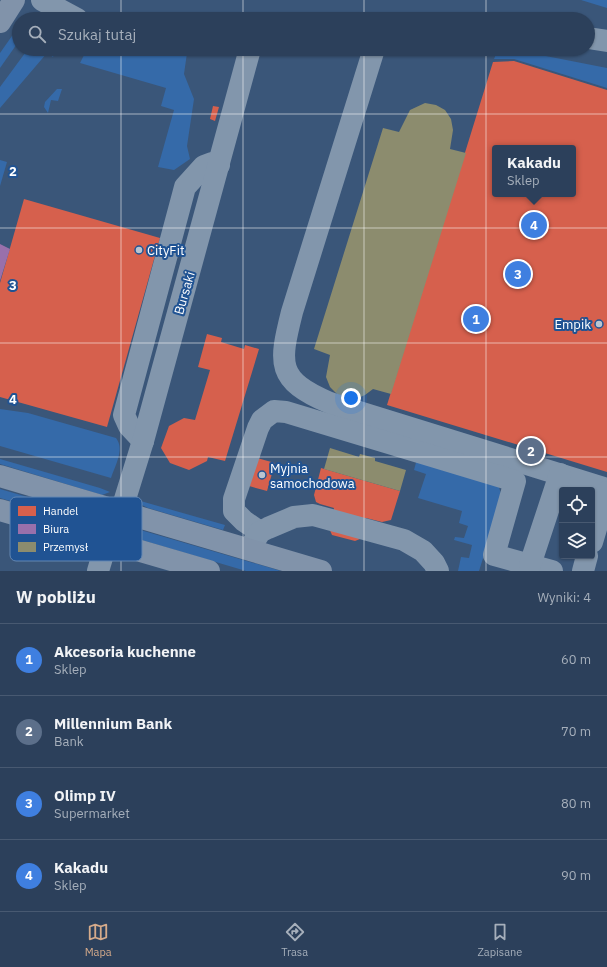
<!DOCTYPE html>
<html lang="pl">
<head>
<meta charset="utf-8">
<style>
	body { margin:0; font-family:"IBM Plex Sans",sans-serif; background:#344761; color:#f1f3f6 }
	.controls { position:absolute; right:12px; bottom:12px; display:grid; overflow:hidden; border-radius:4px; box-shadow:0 1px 3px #0004 }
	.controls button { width:36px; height:36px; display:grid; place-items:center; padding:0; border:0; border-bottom:1px solid #485971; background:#2c405b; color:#f1f3f6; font:20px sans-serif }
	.you { position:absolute; left:351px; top:398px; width:14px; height:14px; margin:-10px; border:3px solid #fff; border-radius:50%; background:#1a73e8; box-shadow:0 0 0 6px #1a73e833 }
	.badge { display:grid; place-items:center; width:26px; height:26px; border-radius:50%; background:#d6ab8b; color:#fff; font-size:13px; font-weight:700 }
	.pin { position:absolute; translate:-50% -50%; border:2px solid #fff; box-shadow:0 1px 4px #0006 }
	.popup { position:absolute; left:492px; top:145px; width:84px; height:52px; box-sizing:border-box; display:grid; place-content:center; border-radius:4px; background:#2c405b; filter:drop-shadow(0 1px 3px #0005); font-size:13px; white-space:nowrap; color:#a6afbb }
	.popup b { font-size:15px; color:#f1f3f6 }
	.popup::after { content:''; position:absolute; left:50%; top:100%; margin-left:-8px; border:8px solid transparent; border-top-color:#2c405b }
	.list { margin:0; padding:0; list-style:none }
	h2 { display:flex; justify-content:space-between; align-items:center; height:52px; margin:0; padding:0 16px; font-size:17px }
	h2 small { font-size:13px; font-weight:400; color:#a6afbb }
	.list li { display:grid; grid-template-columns:26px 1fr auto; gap:12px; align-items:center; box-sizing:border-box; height:72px; padding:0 16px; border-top:1px solid #485971 }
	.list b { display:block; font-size:15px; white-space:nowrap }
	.list p { margin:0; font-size:13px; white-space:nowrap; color:#a6afbb }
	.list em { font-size:13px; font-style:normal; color:#a6afbb }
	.icon { flex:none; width:22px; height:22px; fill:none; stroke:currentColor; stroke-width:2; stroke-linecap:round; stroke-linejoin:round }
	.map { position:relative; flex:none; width:607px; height:571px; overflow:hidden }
	.search { position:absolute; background:#2c405b; box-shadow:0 1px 3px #0004; left:12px; right:12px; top:12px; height:44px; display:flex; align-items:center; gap:10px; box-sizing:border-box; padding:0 14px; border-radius:22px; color:#a6afbb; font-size:15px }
	.sheet { height:340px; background:#2c405b }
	nav { display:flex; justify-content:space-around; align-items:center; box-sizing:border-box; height:56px; border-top:1px solid #485971; background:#2c405b; font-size:11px; color:#a6afbb }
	nav a { display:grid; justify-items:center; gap:2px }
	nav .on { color:#d6ab8b }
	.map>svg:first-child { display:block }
	.green { fill:#356aa9 }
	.shops { fill:#d6604d; fill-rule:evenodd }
	.offices { fill:#9970ab }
	.industry { fill:#8c8c6e }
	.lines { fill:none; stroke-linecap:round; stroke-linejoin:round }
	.minor { stroke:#8296ac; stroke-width:22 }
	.major { stroke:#8193aa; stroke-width:22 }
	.grid { fill:none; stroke:#fff; stroke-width:1; stroke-opacity:0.55 }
	.poi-dot { fill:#bac4d0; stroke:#205393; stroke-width:1.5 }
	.labels { text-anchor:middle; stroke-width:4; stroke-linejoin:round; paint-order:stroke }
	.poi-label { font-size:13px; fill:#fff; stroke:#205393; text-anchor:start }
	.street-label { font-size:13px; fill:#fff; stroke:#205393 }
	.key { fill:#205393; stroke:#6387b3; stroke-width:1 }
	.key-label { font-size:11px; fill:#fff }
	.grid-label { font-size:13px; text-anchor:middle; font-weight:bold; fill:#fff; stroke:#205393; stroke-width:4; stroke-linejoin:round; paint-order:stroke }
</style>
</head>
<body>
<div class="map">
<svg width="607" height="571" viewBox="0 0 607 571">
	<rect width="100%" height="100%" fill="#3a5679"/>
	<g class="green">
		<path d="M 581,0 L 607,0 L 607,8 Z"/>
		<path d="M 19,26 L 19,41 L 0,68 L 0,53 Z"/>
		<path d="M 28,49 L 56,49 L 53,57 L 47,53 L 0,108 L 0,87 Z"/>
		<path d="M 87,49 L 137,49 L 161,52 L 187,53 L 184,74 L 194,99 L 187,146 L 190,159 L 174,170 L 158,167 L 174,110 L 161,106 L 166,88 L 80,63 Z"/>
		<path d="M 498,49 L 510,49 L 607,68 L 607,88 L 514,59 L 494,59 Z"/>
		<path d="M 57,89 L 62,89 L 58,101 L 51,100 L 48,113 L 44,107 L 45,102 Z"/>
		<path d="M 0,160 L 7,162 L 0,186 Z"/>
		<path d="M 0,409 L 28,413 L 116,438 C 125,449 115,466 111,478 L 0,446 Z"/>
		<path d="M 418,455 L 499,487 L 502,498 L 479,571 L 458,571 L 461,557 L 469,558 L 472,545 L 454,540 L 455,537 L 464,538 L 468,526 L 459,523 L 462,511 L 418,498 L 426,474 L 414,470 Z"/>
		<path d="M 0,459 L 100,488 L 110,492 L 102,495 L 0,464 Z"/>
		<path d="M 0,489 L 281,571 L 246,571 L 0,498 Z"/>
		<path d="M 137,500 L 225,525 L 223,530 L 148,508 L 140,504 Z"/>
	</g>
	<g class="shops">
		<path d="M 514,61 L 607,90 L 607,472 L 387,405 L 493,62 ZM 495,148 L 573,148 L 573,194 L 495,194 Z"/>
		<path d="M 213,106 L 219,107 L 215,121 L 210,119 Z"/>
		<path d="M 24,199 L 160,238 L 107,427 L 0,397 L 0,283 Z"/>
		<path d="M 207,334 L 222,338 L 221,342 L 244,349 L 245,345 L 259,349 L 225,461 L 208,457 L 207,461 L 189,470 L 170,463 L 161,448 L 169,426 L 184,418 L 195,420 L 210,370 L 198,367 Z"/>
		<path d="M 257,458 L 275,463 L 267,491 L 249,486 Z"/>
		<path d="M 321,468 L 400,491 L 391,520 L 382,522 L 366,518 L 360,539 L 355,541 L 332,535 L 329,528 L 334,508 L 320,504 L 316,502 L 314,495 Z"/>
	</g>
	<path class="offices" d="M 0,244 L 10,249 L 0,281 Z"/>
	<g class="industry">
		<path d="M 425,103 L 436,105 L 445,110 L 451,119 L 453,130 L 450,149 L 466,153 L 391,394 L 373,389 L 365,395 L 356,399 L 346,398 L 337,394 L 330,387 L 326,377 L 330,355 L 314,349 L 383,128 L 399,132 L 410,110 Z"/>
		<path d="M 330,448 L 359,457 L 360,454 L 375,458 L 375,461 L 406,470 L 400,491 L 324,469 Z"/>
	</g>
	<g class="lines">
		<g class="minor">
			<path d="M 42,0 L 77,19"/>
			<path d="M 588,38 L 607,41"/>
			<path d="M 374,49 L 292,312 C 279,364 276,380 330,403 L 607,489"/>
			<path d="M 143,441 L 129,426 L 124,415 L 185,187 L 204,166 L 212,163 L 219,165"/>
			<path d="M 121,512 L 143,441 L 250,49"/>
			<path d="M 260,532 L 244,521 L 234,511 L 234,499 L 258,428 L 262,420 L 274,411 L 286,412 L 515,481 L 494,555 L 552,571"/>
			<path d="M 592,542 L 607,492"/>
			<path d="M 253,543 L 260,532 L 268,528 L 294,517 L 313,515 L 404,540 L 423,551 L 434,563 L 438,571"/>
			<path d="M 530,565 L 560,474"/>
			<path d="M 98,571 L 107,541"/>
			<path d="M 583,571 L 587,556"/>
		</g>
		<g class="major">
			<path d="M 0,22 L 14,0"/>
			<path d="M 0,476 L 321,571"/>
			<path d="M 0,510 L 209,571"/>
		</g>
	</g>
	<path class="grid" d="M 121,0 L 121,19M 243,0 L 243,19M 364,0 L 364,19M 486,0 L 486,19M 121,49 L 121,571M 243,49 L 243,571M 364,49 L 364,571M 486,49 L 486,571M 0,114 L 607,114M 0,228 L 607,228M 0,343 L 607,343M 0,457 L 607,457"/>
	<g class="poi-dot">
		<circle cx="139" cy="250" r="4"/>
		<circle cx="599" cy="324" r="4"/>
		<circle cx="262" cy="475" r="4"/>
	</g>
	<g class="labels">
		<g class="poi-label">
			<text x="147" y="255">CityFit</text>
			<text x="591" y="329" text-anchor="end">Empik</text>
			<text x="270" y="473">Myjnia<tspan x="270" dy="15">samochodowa</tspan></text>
		</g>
		<g class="street-label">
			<text transform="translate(184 293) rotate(-74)" y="5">Bursaki</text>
		</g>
	</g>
	<rect x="10" y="497" width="132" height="64" rx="6" class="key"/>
	<rect x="18" y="506" width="18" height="10" fill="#d6604d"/>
	<rect x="18" y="524" width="18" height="10" fill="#9970ab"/>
	<rect x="18" y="542" width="18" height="10" fill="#8c8c6e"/>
	<g class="key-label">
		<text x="43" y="515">Handel</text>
		<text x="43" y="533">Biura</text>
		<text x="43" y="551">Przemysł</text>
	</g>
	<g class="grid-label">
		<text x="13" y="176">2</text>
		<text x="13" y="290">3</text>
		<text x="13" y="404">4</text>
	</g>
</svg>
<div class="controls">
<button><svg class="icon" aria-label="locate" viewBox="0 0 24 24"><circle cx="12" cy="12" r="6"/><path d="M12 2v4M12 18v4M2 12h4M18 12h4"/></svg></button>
<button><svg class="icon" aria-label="layers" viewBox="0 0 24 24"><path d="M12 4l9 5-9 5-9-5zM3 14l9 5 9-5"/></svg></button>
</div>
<div class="you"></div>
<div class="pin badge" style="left:476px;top:319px;background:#3f7fe0">1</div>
<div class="pin badge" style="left:531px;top:451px;background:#5c6f8a">2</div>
<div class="pin badge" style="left:518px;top:274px;background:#3f7fe0">3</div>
<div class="pin badge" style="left:534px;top:225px;background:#3f7fe0">4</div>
<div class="popup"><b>Kakadu</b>Sklep</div>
<div class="search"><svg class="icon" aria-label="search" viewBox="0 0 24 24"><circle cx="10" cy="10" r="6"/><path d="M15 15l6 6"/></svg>Szukaj tutaj</div>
</div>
<section class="sheet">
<h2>W pobliżu<small>Wyniki: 4</small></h2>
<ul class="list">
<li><span class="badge" style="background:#3f7fe0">1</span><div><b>Akcesoria kuchenne</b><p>Sklep</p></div><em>60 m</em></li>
<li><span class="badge" style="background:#5c6f8a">2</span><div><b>Millennium Bank</b><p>Bank</p></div><em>70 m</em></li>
<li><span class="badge" style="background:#3f7fe0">3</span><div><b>Olimp IV</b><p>Supermarket</p></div><em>80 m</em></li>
<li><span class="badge" style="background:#3f7fe0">4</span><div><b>Kakadu</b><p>Sklep</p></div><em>90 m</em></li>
</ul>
</section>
<nav>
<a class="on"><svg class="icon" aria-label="map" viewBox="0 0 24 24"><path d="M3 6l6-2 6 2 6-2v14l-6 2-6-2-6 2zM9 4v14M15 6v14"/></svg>Mapa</a>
<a><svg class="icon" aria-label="directions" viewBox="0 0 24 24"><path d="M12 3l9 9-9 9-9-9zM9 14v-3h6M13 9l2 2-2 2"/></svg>Trasa</a>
<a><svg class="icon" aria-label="saved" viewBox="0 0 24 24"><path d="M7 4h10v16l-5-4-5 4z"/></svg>Zapisane</a>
</nav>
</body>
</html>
